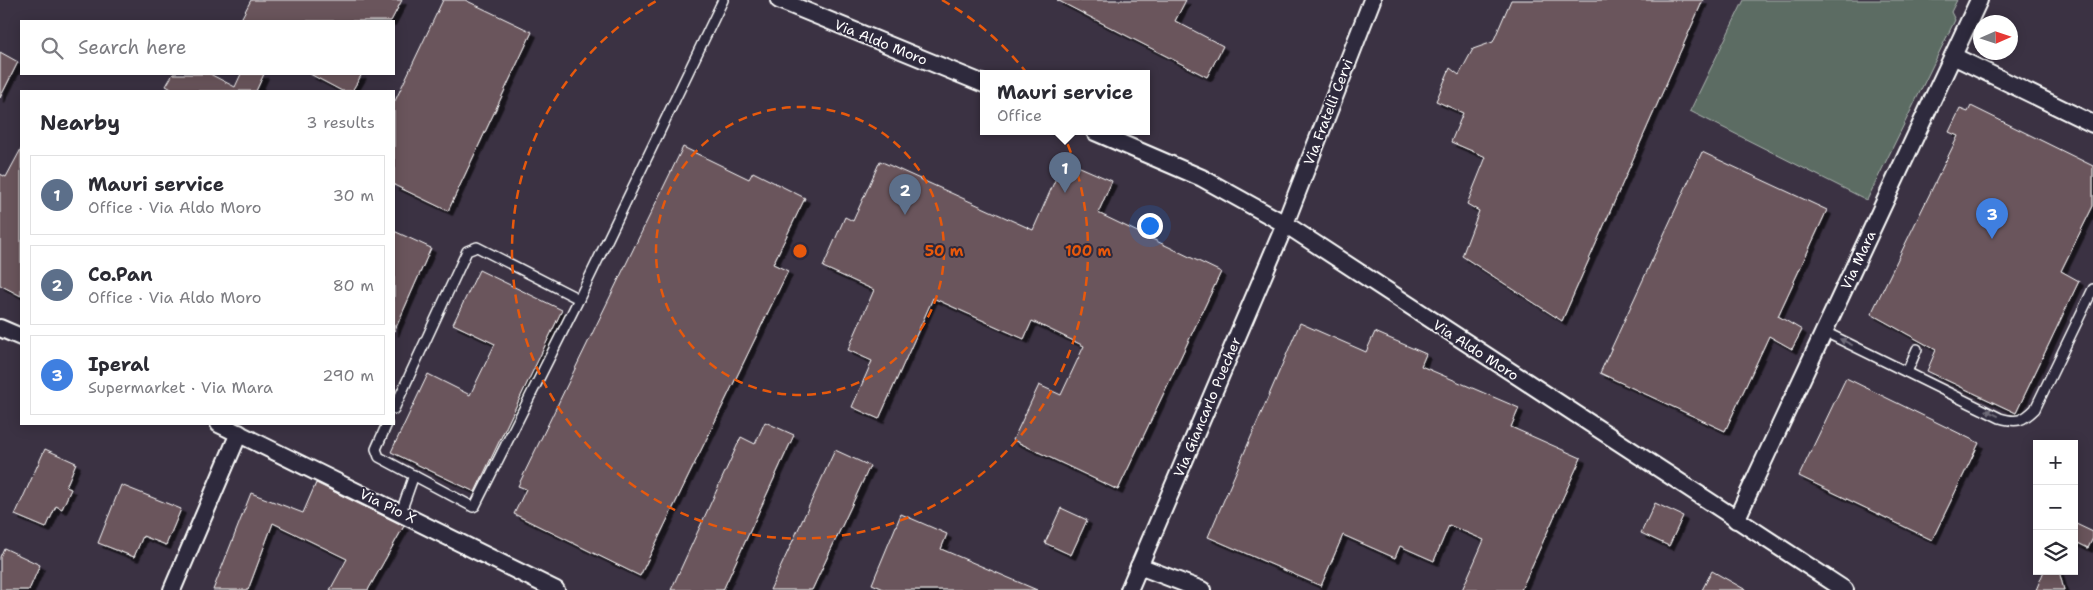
<!DOCTYPE html>
<html lang="en">
<head>
<meta charset="utf-8">
<style>
	body { margin:0; font-family:"Shantell Sans",sans-serif; background:#f7f7f7; color:#2b2b33 }
	.controls { position:absolute; right:15px; bottom:15px; display:grid; overflow:hidden; border-radius:0px; box-shadow:0 2px 12px #0003 }
	.controls button { width:45px; height:45px; display:grid; place-items:center; padding:0; border:0; border-bottom:1px solid #e1e1e2; background:#fff; color:#2b2b33; font:25px sans-serif }
	.compass { position:absolute; left:1973px; top:15px; width:45px; height:45px; border-radius:50%; background:#fff; box-shadow:0 2px 12px #0003; rotate:87deg }
	.you { position:absolute; left:1149px; top:225px; width:18px; height:18px; margin:-12px; border:4px solid #fff; border-radius:50%; background:#1a73e8; box-shadow:0 0 0 8px #1a73e833 }
	.badge { display:grid; place-items:center; width:32px; height:32px; border-radius:50%; background:#8a5d65; color:#fff; font-size:16px; font-weight:700 }
	.pin { position:absolute; translate:-50% -41px; filter:drop-shadow(0 1px 2px #0008) }
	.pin::after { content:''; position:absolute; top:26px; width:18px; height:15px; background:inherit; clip-path:polygon(0 0,100% 0,50% 100%) }
	.popup { position:absolute; left:980px; top:70px; width:170px; height:65px; box-sizing:border-box; display:grid; place-content:center; border-radius:0px; background:#fff; filter:drop-shadow(0 1px 4px #0005); font-size:16px; white-space:nowrap; color:#7c7c81 }
	.popup b { font-size:19px; color:#2b2b33 }
	.popup::after { content:''; position:absolute; left:50%; top:100%; margin-left:-10px; border:10px solid transparent; border-top-color:#fff }
	.list { margin:0; padding:0; list-style:none }
	h2 { display:flex; justify-content:space-between; align-items:center; height:65px; margin:0; padding:0 20px; font-size:21px }
	h2 small { font-size:16px; font-weight:400; color:#7c7c81 }
	.list li { display:grid; grid-template-columns:32px 1fr auto; gap:15px; align-items:center; box-sizing:border-box; height:80px; margin:0 10px 10px; padding:0 10px; border:1px solid #e1e1e2; border-radius:0px }
	.list b { display:block; font-size:19px; white-space:nowrap }
	.list p { margin:0; font-size:16px; white-space:nowrap; color:#7c7c81 }
	.list em { font-size:16px; font-style:normal; color:#7c7c81 }
	.icon { flex:none; width:28px; height:28px; fill:none; stroke:currentColor; stroke-width:2; stroke-linecap:round; stroke-linejoin:round }
	.map { position:relative; flex:none; width:2093px; height:590px; overflow:hidden }
	.search { position:absolute; background:#fff; box-shadow:0 2px 12px #0003; left:20px; top:20px; width:375px; height:55px; display:flex; align-items:center; gap:12px; box-sizing:border-box; padding:0 18px; border-radius:0px; color:#7c7c81; font-size:19px }
	.panel { position:absolute; background:#fff; box-shadow:0 2px 12px #0003; left:20px; top:90px; width:375px; height:335px; border-radius:0px }
	.map>svg:first-child { display:block }
	.green { fill:#5b6c63; stroke:#adb6b1 }
	.building { fill:#6b545b; stroke:#fff; filter:url(#shadow) }
	.lines { fill:none; stroke-linecap:round; stroke-linejoin:round }
	.lane-casing { stroke:#fff; stroke-width:12 }
	.street-casing { stroke:#fff; stroke-width:20 }
	.lane { stroke:#2f2a3d; stroke-width:9 }
	.street { stroke:#2f2a3d; stroke-width:16 }
	.oneway { fill:#6d6a77 }
	.ring { fill:none; stroke:#e8590c; stroke-width:2.5; stroke-dasharray:9 6 }
	.labels { text-anchor:middle; stroke-width:4; stroke-linejoin:round; paint-order:stroke }
	.street-label { font-size:14px; fill:#fff; stroke:#2f2a3d }
	.centre { fill:#e8590c; stroke:#2f2a3d; stroke-width:2.5 }
	.ring-label { font-size:15px; text-anchor:middle; font-weight:bold; fill:#e8590c; stroke:#2f2a3d; stroke-width:4; stroke-linejoin:round; paint-order:stroke }
</style>
</head>
<body>
<div class="map">
<svg width="2093" height="590" viewBox="0 0 2093 590">
	<defs>
		<filter id="shadow"><feDropShadow dx="4.5" dy="4.5" stdDeviation="0" flood-color="#0009"/></filter>
	</defs>
	<rect width="100%" height="100%" fill="#3b3243"/>
	<filter id="ink" filterUnits="userSpaceOnUse"><feTurbulence type="fractalNoise" baseFrequency=".02" numOctaves="2"/><feDisplacementMap in="SourceGraphic" scale="10" xChannelSelector="R" yChannelSelector="G"/><feConvolveMatrix kernelMatrix="1 2 1 2 8 2 1 2 1" color-interpolation-filters="sRGB"/></filter>
	<g filter="url(#ink)">
		<path class="green" d="M 1744,0 L 1957,0 L 1951,12 L 1955,20 L 1867,200 L 1690,111 Z"/>
		<g class="building">
			<path d="M 251,0 L 402,0 L 391,21 L 240,21 Z"/>
			<path d="M 443,0 L 465,0 L 532,32 L 448,211 L 394,185 L 394,103 Z"/>
			<path d="M 1057,0 L 1186,0 L 1175,21 L 1223,46 L 1207,77 Z"/>
			<path d="M 1511,0 L 1703,0 L 1562,321 L 1462,256 L 1479,211 L 1467,204 L 1486,157 L 1451,142 L 1463,113 L 1436,101 L 1450,68 L 1459,75 L 1473,49 L 1493,42 Z"/>
			<path d="M 0,52 L 18,62 L 0,98 Z"/>
			<path d="M 173,74 L 210,74 L 235,87 L 241,74 L 264,74 L 256,91 L 175,91 L 166,86 Z"/>
			<path d="M 310,74 L 362,74 L 352,91 L 342,91 Z"/>
			<path d="M 1971,106 L 2093,166 L 2093,206 L 2061,271 L 2079,281 L 2016,413 L 1927,371 L 1936,350 L 1871,314 L 1958,136 L 1949,132 L 1960,109 L 1968,112 Z"/>
			<path d="M 683,147 L 749,179 L 753,172 L 805,198 L 773,264 L 788,271 L 640,576 L 514,514 L 526,489 L 518,486 Z"/>
			<path d="M 21,149 L 21,296 L 0,285 L 0,174 L 6,177 Z"/>
			<path d="M 1702,152 L 1827,210 L 1778,316 L 1802,330 L 1792,349 L 1769,336 L 1725,431 L 1600,373 Z"/>
			<path d="M 1064,160 L 1112,181 L 1098,213 L 1221,272 L 1118,490 L 1013,440 L 1039,385 L 1061,395 L 1084,346 L 1032,321 L 1024,339 L 933,298 L 879,419 L 852,407 L 872,361 L 848,350 L 874,290 L 823,267 L 845,217 L 853,221 L 880,161 L 1033,230 Z"/>
			<path d="M 394,231 L 431,248 L 394,332 Z"/>
			<path d="M 479,270 L 562,310 L 475,492 L 391,452 L 428,374 L 470,395 L 495,344 L 453,324 Z"/>
			<path d="M 1300,323 L 1366,352 L 1375,332 L 1426,354 L 1421,366 L 1519,408 L 1511,427 L 1581,458 L 1521,590 L 1462,590 L 1484,540 L 1449,525 L 1434,561 L 1400,546 L 1395,558 L 1343,535 L 1321,586 L 1208,537 Z"/>
			<path d="M 1846,378 L 1979,443 L 1932,540 L 1799,476 Z"/>
			<path d="M 765,422 L 794,435 L 723,590 L 671,590 L 741,437 L 755,444 Z"/>
			<path d="M 45,449 L 76,463 L 66,487 L 71,489 L 62,509 L 56,506 L 46,528 L 15,515 Z"/>
			<path d="M 835,450 L 870,466 L 812,590 L 770,590 Z"/>
			<path d="M 316,483 L 404,526 L 368,590 L 330,590 L 347,559 L 273,523 L 248,590 L 213,590 L 251,493 L 303,513 Z"/>
			<path d="M 121,485 L 181,509 L 166,545 L 143,536 L 134,557 L 98,543 Z"/>
			<path d="M 1655,503 L 1683,516 L 1669,546 L 1641,533 Z"/>
			<path d="M 1061,508 L 1087,520 L 1071,555 L 1045,543 Z"/>
			<path d="M 901,514 L 947,534 L 941,549 L 1037,590 L 886,590 L 872,584 Z"/>
			<path d="M 2074,523 L 2093,532 L 2093,538 L 2088,548 L 2074,541 Z"/>
			<path d="M 4,548 L 40,565 L 29,590 L 0,590 L 0,557 Z"/>
			<path d="M 1712,571 L 1746,590 L 1702,590 Z"/>
			<path d="M 2044,571 L 2059,571 L 2064,590 L 2036,590 Z"/>
		</g>
		<g class="lines">
			<defs>
				<g id="lane">
					<path d="M 579,299 L 723,0"/>
					<path d="M 1825,332 L 2000,418 C 2017,423 2023,421 2035,409 L 2093,289"/>
					<path d="M 1907,372 L 1917,349"/>
					<path d="M 387,424 L 376,449 L 379,457 L 473,507 L 475,506 L 579,299 L 477,247 L 467,251 L 394,409"/>
					<path d="M 401,512 L 414,475"/>
				</g>
				<g id="street">
					<path d="M 779,0 L 984,84"/>
					<path d="M 1953,56 L 2093,124"/>
					<path d="M 1095,132 L 1202,178 L 1285,224 L 1845,590"/>
					<path d="M 0,328 L 21,337"/>
					<path d="M 219,424 L 556,590"/>
					<path d="M 1736,520 L 1979,0"/>
					<path d="M 1139,566 L 1202,590"/>
					<path d="M 172,590 L 239,433"/>
					<path d="M 1129,590 L 1281,234 L 1372,0"/>
				</g>
			</defs>
			<use href="#lane" class="lane-casing"/>
			<use href="#street" class="street-casing"/>
			<use href="#lane" class="lane"/>
			<use href="#street" class="street"/>
		</g>
		<defs><path id="oneway-solid" d="M-6-.8H1V-3.2L6.5 0L1 3.2V.8H-6Z" transform="scale(1.25)"/></defs>
		<g class="oneway">
			<use href="#oneway-solid" transform="translate(1846 342) rotate(-154)"/>
			<use href="#oneway-solid" transform="translate(1992 413) rotate(-154)"/>
		</g>
	</g>
	<g class="ring">
		<circle cx="800" cy="251" r="144"/>
		<path d="M942 0A288 288 0 1 1 658 0"/>
	</g>
	<g class="labels">
		<g class="street-label">
			<text transform="translate(881 42) rotate(22)" y="5">Via Aldo Moro</text>
			<text transform="translate(1328 112) rotate(-69)" y="5">Via Fratelli Cervi</text>
			<text transform="translate(1858 260) rotate(-65)" y="5">Via Mara</text>
			<text transform="translate(1476 350) rotate(33)" y="5">Via Aldo Moro</text>
			<text transform="translate(1207 407) rotate(-67)" y="5">Via Giancarlo Puecher</text>
			<text transform="translate(388 506) rotate(26)" y="5">Via Pio X</text>
		</g>
	</g>
	<circle cx="800" cy="251" r="8" class="centre"/>
	<g class="ring-label">
		<text x="944" y="256">50 m</text>
		<text x="1088" y="256">100 m</text>
	</g>
</svg>
<div class="controls">
<button>+</button>
<button>−</button>
<button><svg class="icon" aria-label="layers" viewBox="0 0 24 24"><path d="M12 4l9 5-9 5-9-5zM3 14l9 5 9-5"/></svg></button>
</div>
<svg class="compass" viewBox="-18 -18 36 36"><path d="M0-13l5 13h-10z" fill="#e53935"/><path d="M0 13l5-13h-10z" fill="#7c7c81"/></svg>
<div class="you"></div>
<div class="pin badge" style="left:1065px;top:193px;background:#5c6f8a">1</div>
<div class="popup"><b>Mauri service</b>Office</div>
<div class="pin badge" style="left:905px;top:215px;background:#5c6f8a">2</div>
<div class="pin badge" style="left:1992px;top:239px;background:#3f7fe0">3</div>
<div class="search"><svg class="icon" aria-label="search" viewBox="0 0 24 24"><circle cx="10" cy="10" r="6"/><path d="M15 15l6 6"/></svg>Search here</div>
<section class="panel">
<h2>Nearby<small>3 results</small></h2>
<ul class="list">
<li><span class="badge" style="background:#5c6f8a">1</span><div><b>Mauri service</b><p>Office · Via Aldo Moro</p></div><em>30 m</em></li>
<li><span class="badge" style="background:#5c6f8a">2</span><div><b>Co.Pan</b><p>Office · Via Aldo Moro</p></div><em>80 m</em></li>
<li><span class="badge" style="background:#3f7fe0">3</span><div><b>Iperal</b><p>Supermarket · Via Mara</p></div><em>290 m</em></li>
</ul>
</section>
</div>
</body>
</html>
